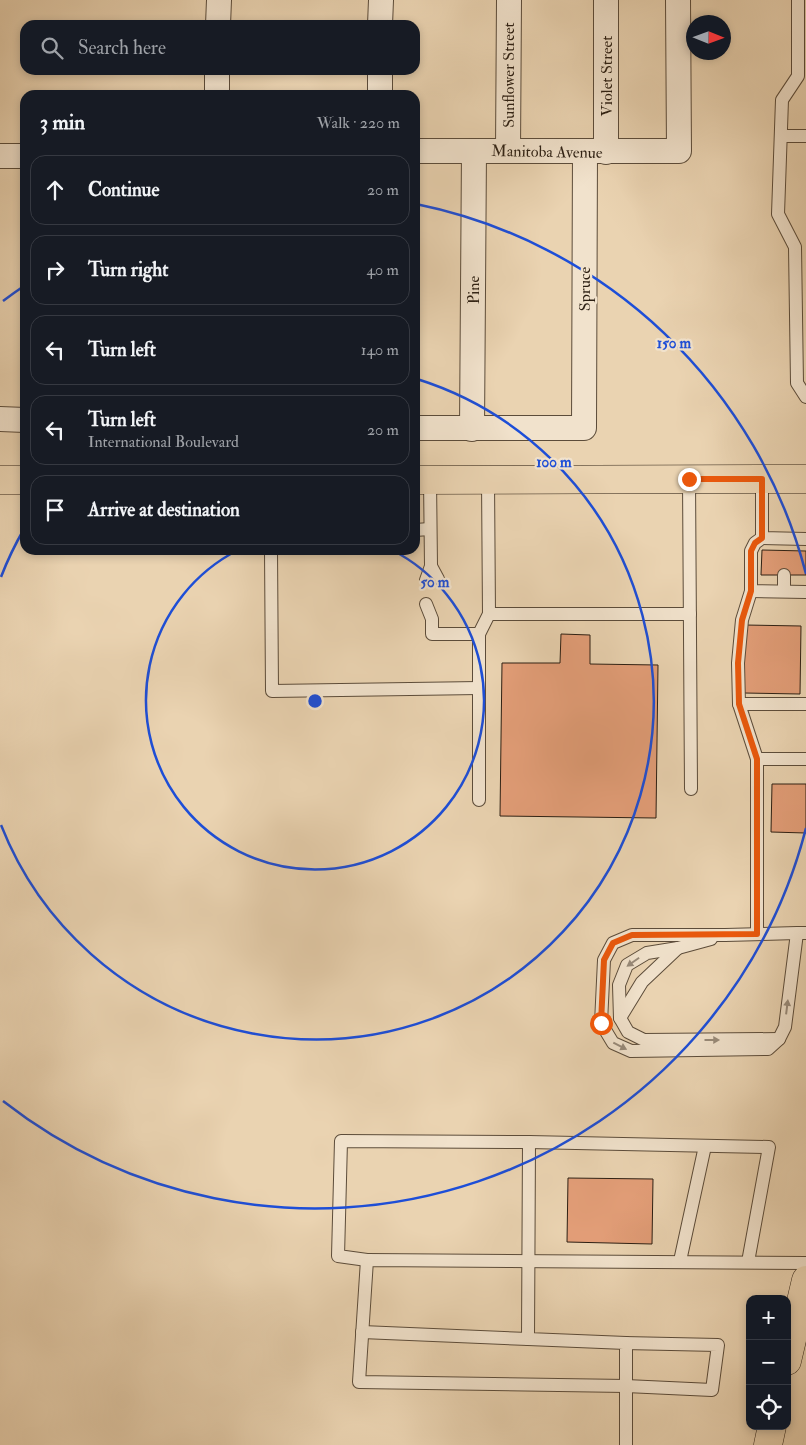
<!DOCTYPE html>
<html lang="en">
<head>
<meta charset="utf-8">
<style>
	body { margin:0; font-family:"IM FELL Double Pica",serif; background:#20242c; color:#f1f3f6 }
	.controls { position:absolute; right:15px; bottom:15px; display:grid; overflow:hidden; border-radius:10px; box-shadow:0 2px 8px #0003 }
	.controls button { width:45px; height:45px; display:grid; place-items:center; padding:0; border:0; border-bottom:1px solid #363941; background:#171b24; color:#f1f3f6; font:25px sans-serif }
	.compass { position:absolute; left:686px; top:15px; width:45px; height:45px; border-radius:50%; background:#171b24; box-shadow:0 2px 8px #0003; rotate:91deg }
	.stop { position:absolute; width:15px; height:15px; margin:-11px; border:4px solid #ea580c; border-radius:50%; background:#fff }
	.stop.end { background:#ea580c; border-color:#fff; box-shadow:0 1px 5px #0008 }
	.list { margin:0; padding:0; list-style:none }
	h2 { display:flex; justify-content:space-between; align-items:center; height:65px; margin:0; padding:0 20px; font-size:21px }
	h2 small { font-size:16px; font-weight:400; color:#9ea1a6 }
	.list li { display:grid; grid-template-columns:32px 1fr auto; gap:15px; align-items:center; box-sizing:border-box; height:70px; margin:0 10px 10px; padding:0 10px; border:1px solid #363941; border-radius:15px }
	.list b { display:block; font-size:19px; white-space:nowrap }
	.list p { margin:0; font-size:16px; white-space:nowrap; color:#9ea1a6 }
	.list em { font-size:16px; font-style:normal; color:#9ea1a6 }
	.icon { flex:none; width:28px; height:28px; fill:none; stroke:currentColor; stroke-width:2; stroke-linecap:round; stroke-linejoin:round }
	.map { position:relative; flex:none; width:806px; height:1445px; overflow:hidden }
	.search { position:absolute; background:#171b24; box-shadow:0 2px 8px #0003; left:20px; top:20px; width:400px; height:55px; display:flex; align-items:center; gap:12px; box-sizing:border-box; padding:0 18px; border-radius:15px; color:#9ea1a6; font-size:19px }
	.panel { position:absolute; background:#171b24; box-shadow:0 2px 8px #0003; left:20px; top:90px; width:400px; height:465px; border-radius:15px }
	.map>svg:first-child { display:block }
	.building { fill:#e39e78; stroke:#2c1f13 }
	.lines { fill:none; stroke-linecap:round; stroke-linejoin:round }
	.service-casing { stroke:#5c4c3a; stroke-width:14 }
	.minor-casing { stroke:#5c4c3a; stroke-width:26 }
	.primary-casing { stroke:#2c1f13; stroke-width:29 }
	.service { stroke:#f1e2cc; stroke-width:12 }
	.minor { stroke:#f1e2cc; stroke-width:24 }
	.primary { stroke:#ead3b1; stroke-width:28 }
	.oneway { fill:#988a79 }
	.route { stroke:#ea580c; stroke-width:6 }
	.ring { fill:none; stroke:#1d4ed8; stroke-width:2.5 }
	.labels { text-anchor:middle; stroke-width:4.5; stroke-linejoin:round; paint-order:stroke }
	.street-label { font-size:16px; fill:#2c1f13; stroke:#f1e2cc }
	.centre { fill:#1d4ed8; stroke:#f1e2cc; stroke-width:2.5 }
	.ring-label { font-size:15px; text-anchor:middle; font-weight:bold; fill:#1d4ed8; stroke:#f1e2cc; stroke-width:4.5; stroke-linejoin:round; paint-order:stroke }
</style>
</head>
<body>
<div class="map">
<svg width="806" height="1445" viewBox="0 0 806 1445">
	<rect width="100%" height="100%" fill="#ead3b1"/>
	<filter id="stains"><feTurbulence type="fractalNoise" baseFrequency=".004" numOctaves="4"/><feColorMatrix values="0 0 0 0 .2 0 0 0 0 .09 0 0 0 0 .02 0 0 0 .5 -.17"/></filter>
	<radialGradient id="worn" r=".72"><stop offset=".6" stop-color="#630" stop-opacity="0"/><stop offset="1" stop-color="#630" stop-opacity=".3"/></radialGradient>
	<g class="building">
		<path d="M 762,550 L 806,551 L 806,575 L 761,575 Z"/>
		<path d="M 745,625 L 801,626 L 800,694 L 744,693 Z"/>
		<path d="M 561,634 L 590,635 L 590,664 L 658,665 L 656,818 L 500,816 L 502,663 L 560,663 Z"/>
		<path d="M 772,784 L 806,784 L 806,833 L 771,832 Z"/>
		<path d="M 568,1178 L 653,1179 L 652,1244 L 567,1242 Z"/>
	</g>
	<g class="lines">
		<defs>
			<g id="service">
				<path d="M 798,0 L 798,76 L 782,100 L 778,214 L 795,247 L 797,383 L 806,397"/>
				<path d="M 781,136 L 806,136"/>
				<path d="M 689,479 L 691,789"/>
				<path d="M 762,479 L 762,538 L 806,539"/>
				<path d="M 488,480 L 489,614 L 690,614"/>
				<path d="M 415,530 L 430,529"/>
				<path d="M 762,538 L 755,543 L 751,551 L 751,591 L 806,592"/>
				<path d="M 271,550 L 272,691 L 479,688"/>
				<path d="M 431,566 L 438,579"/>
				<path d="M 426,580 L 431,566 L 430,480"/>
				<path d="M 784,591 L 784,575"/>
				<path d="M 426,604 L 432,619 L 432,634 L 479,634"/>
				<path d="M 739,704 L 738,663 L 742,620 L 751,591"/>
				<path d="M 757,759 L 739,704 L 806,704"/>
				<path d="M 479,800 L 479,634 L 489,614"/>
				<path d="M 797,933 L 785,1027 L 779,1039 L 768,1049 L 631,1051 L 613,1043 L 601,1023 L 604,960 L 613,943 L 632,935 L 725,935 L 797,933 L 806,933"/>
				<path d="M 757,934 L 757,759 L 806,759"/>
				<path d="M 711,939 L 678,948 L 647,953 L 627,965 L 619,985 L 620,1018 L 628,1032 L 644,1040 L 779,1039"/>
				<path d="M 620,1018 L 642,982 L 678,948"/>
				<path d="M 529,1142 L 528,1339 L 626,1343 L 626,1445"/>
				<path d="M 367,1260 L 338,1256 L 341,1141 L 529,1142 L 769,1147 L 748,1262"/>
				<path d="M 680,1261 L 705,1146"/>
				<path d="M 362,1332 L 528,1339"/>
				<path d="M 624,1343 L 718,1345 L 712,1390 L 626,1386 L 359,1382 L 367,1260 L 806,1263"/>
			</g>
			<g id="minor">
				<path d="M 218,25 L 219,0"/>
				<path d="M 380,25 L 381,0"/>
				<path d="M 217,95 L 217,70"/>
				<path d="M 380,95 L 380,70"/>
				<path d="M 508,150 L 509,0"/>
				<path d="M 415,151 L 679,151 L 678,0"/>
				<path d="M 606,152 L 606,0"/>
				<path d="M 0,156 L 25,156"/>
				<path d="M 0,419 L 25,420"/>
				<path d="M 415,428 L 584,428 L 585,151"/>
				<path d="M 472,429 L 474,151"/>
			</g>
			<g id="primary">
				<path d="M 0,480 L 25,480"/>
				<path d="M 415,480 L 806,479"/>
				<path d="M 787,1361 L 806,1280"/>
				<path d="M 768,1445 L 772,1426"/>
			</g>
		</defs>
		<use href="#service" class="service-casing"/>
		<use href="#minor" class="minor-casing"/>
		<use href="#primary" class="primary-casing"/>
		<use href="#service" class="service"/>
		<use href="#minor" class="minor"/>
		<use href="#primary" class="primary"/>
	</g>
	<defs><path id="oneway-solid" d="M-6-.8H1V-3.2L6.5 0L1 3.2V.8H-6Z" transform="scale(1.25)"/></defs>
	<g class="oneway">
		<use href="#oneway-solid" transform="translate(633 962) rotate(145)"/>
		<use href="#oneway-solid" transform="translate(787 1007) rotate(-83)"/>
		<use href="#oneway-solid" transform="translate(712 1040)"/>
		<use href="#oneway-solid" transform="translate(620 1046) rotate(27)"/>
	</g>
	<g class="lines">
		<path class="route" d="M 601,1023 L 604,960 L 613,943 L 632,935 L 757,934 L 757,759 L 739,704 L 738,663 L 742,620 L 751,591 L 751,551 L 755,543 L 762,538 L 762,479 L 689,479"/>
	</g>
	<g class="ring">
		<path d="M392 550A169 169 0 1 1 238 550"/>
		<path d="M1 577A338 338 0 0 1 24 529M417 379A338 338 0 1 1 1 825"/>
		<path d="M806 828A507 507 0 0 1 3 1101M3 301A507 507 0 0 1 24 286M416 204A507 507 0 0 1 806 574"/>
	</g>
	<g class="labels">
		<g class="street-label">
			<text transform="translate(508 75) rotate(-90)" y="6">Sunflower Street</text>
			<text transform="translate(606 76) rotate(-90)" y="6">Violet Street</text>
			<text transform="translate(547 151) rotate(1)" y="6">Manitoba Avenue</text>
			<text transform="translate(584 289) rotate(-90)" y="6">Spruce</text>
			<text transform="translate(473 290) rotate(-90)" y="6">Pine</text>
		</g>
	</g>
	<circle cx="315" cy="701" r="8" class="centre"/>
	<g class="ring-label">
		<text x="674" y="348">150 m</text>
		<text x="554" y="467">100 m</text>
		<text x="435" y="587">50 m</text>
	</g>
	<rect width="100%" height="100%" filter="url(#stains)"/>
	<rect width="100%" height="100%" fill="url(#worn)"/>
</svg>
<div class="controls">
<button>+</button>
<button>−</button>
<button><svg class="icon" aria-label="locate" viewBox="0 0 24 24"><circle cx="12" cy="12" r="6"/><path d="M12 2v4M12 18v4M2 12h4M18 12h4"/></svg></button>
</div>
<svg class="compass" viewBox="-18 -18 36 36"><path d="M0-13l5 13h-10z" fill="#e53935"/><path d="M0 13l5-13h-10z" fill="#9ea1a6"/></svg>
<div class="stop" style="left:601px;top:1023px"></div>
<div class="stop end" style="left:689px;top:479px"></div>
<div class="search"><svg class="icon" aria-label="search" viewBox="0 0 24 24"><circle cx="10" cy="10" r="6"/><path d="M15 15l6 6"/></svg>Search here</div>
<section class="panel">
<h2>3 min<small>Walk · 220 m</small></h2>
<ul class="list">
<li><svg class="icon" aria-label="ahead" viewBox="0 0 24 24"><path d="M12 20V5M6 11l6-6 6 6"/></svg><div><b>Continue</b></div><em>20 m</em></li>
<li><svg class="icon" aria-label="right" viewBox="0 0 24 24"><path d="M7 20v-9h11M14 6l5 5-5 5"/></svg><div><b>Turn right</b></div><em>40 m</em></li>
<li><svg class="icon" aria-label="left" viewBox="0 0 24 24"><path d="M17 20v-9H6M10 6l-5 5 5 5"/></svg><div><b>Turn left</b></div><em>140 m</em></li>
<li><svg class="icon" aria-label="left" viewBox="0 0 24 24"><path d="M17 20v-9H6M10 6l-5 5 5 5"/></svg><div><b>Turn left</b><p>International Boulevard</p></div><em>20 m</em></li>
<li><svg class="icon" aria-label="arrive" viewBox="0 0 24 24"><path d="M6 21V4h12l-3 4 3 4H6"/></svg><div><b>Arrive at destination</b></div></li>
</ul>
</section>
</div>
</body>
</html>
